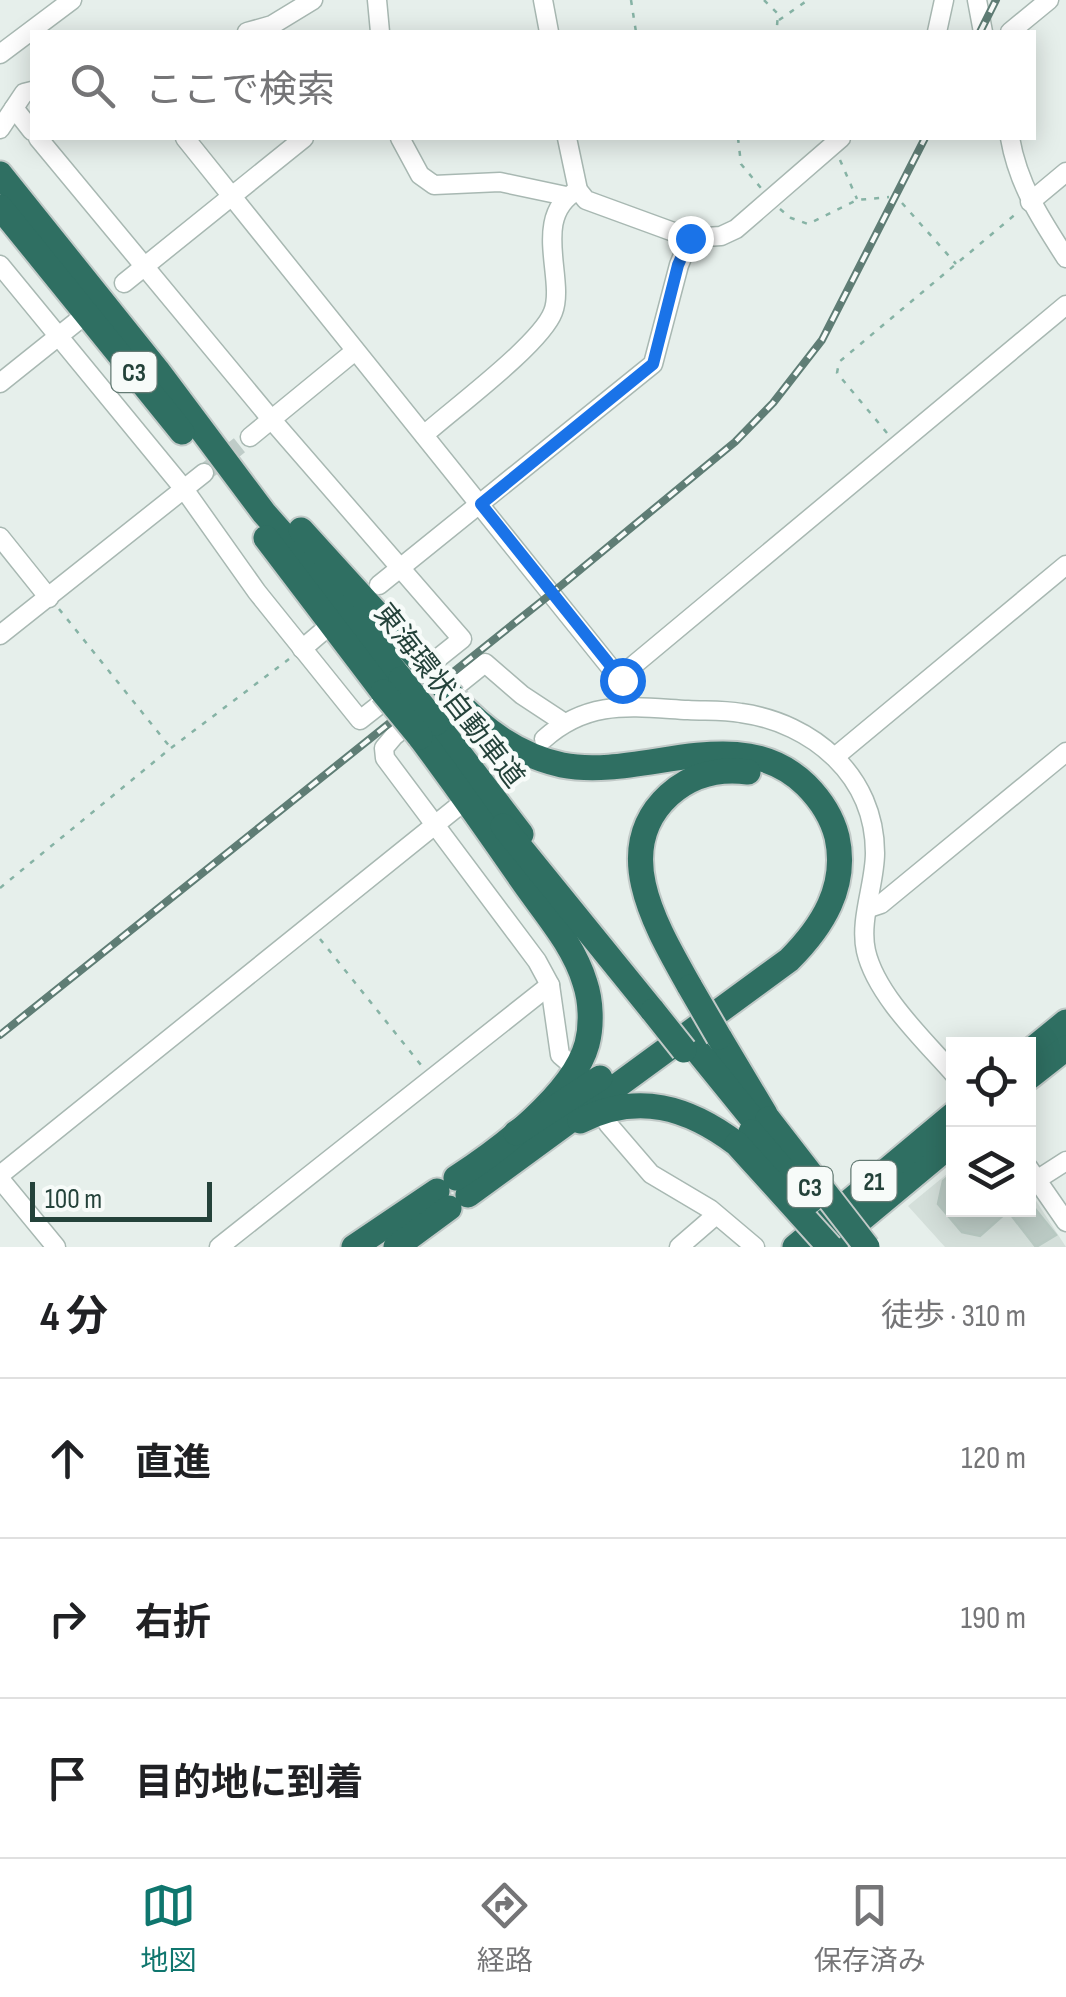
<!DOCTYPE html>
<html lang="ja">
<head>
<meta charset="utf-8">
<style>
	body { margin:0; font-family:"Sofia Sans Condensed","Noto Sans JP",sans-serif; background:#f6f6f6; color:#202124 }
	.controls { position:absolute; right:30px; bottom:30px; display:grid; overflow:hidden; border-radius:0px; box-shadow:0 5px 25px #0003 }
	.controls button { width:90px; height:90px; display:grid; place-items:center; padding:0; border:0; border-bottom:2px solid #e0e0e0; background:#fff; color:#202124; font:50px sans-serif }
	.scale { position:absolute; left:30px; bottom:25px; width:182px; box-sizing:border-box; padding-left:10px; border:5px solid #24423a; border-top:0; font-size:28px; line-height:35px; white-space:nowrap; color:#24423a; -webkit-text-stroke:8px #f7fbf9; paint-order:stroke }
	.stop { position:absolute; width:30px; height:30px; margin:-22px; border:8px solid #1a73e8; border-radius:50%; background:#fff }
	.stop.end { background:#1a73e8; border-color:#fff; box-shadow:0 2px 10px #0008 }
	.list { margin:0; padding:0; list-style:none }
	h2 { display:flex; justify-content:space-between; align-items:center; height:130px; margin:0; padding:0 40px; font-size:42px }
	h2 small { font-size:32px; font-weight:400; color:#757577 }
	.list li { display:grid; grid-template-columns:65px 1fr auto; gap:30px; align-items:center; box-sizing:border-box; height:160px; padding:0 40px; border-top:2px solid #e0e0e0 }
	.list b { display:block; font-size:38px; white-space:nowrap }
	.list em { font-size:32px; font-style:normal; color:#757577 }
	.icon { flex:none; width:55px; height:55px; fill:none; stroke:currentColor; stroke-width:2; stroke-linecap:round; stroke-linejoin:round }
	.map { position:relative; flex:none; width:1066px; height:1247px; overflow:hidden }
	.search { position:absolute; background:#fff; box-shadow:0 5px 25px #0003; left:30px; right:30px; top:30px; height:110px; display:flex; align-items:center; gap:25px; box-sizing:border-box; padding:0 35px; border-radius:0px; color:#757577; font-size:38px }
	.sheet { height:610px; background:#fff }
	nav { display:flex; justify-content:space-around; align-items:center; box-sizing:border-box; height:140px; border-top:2px solid #e0e0e0; background:#fff; font-size:28px; color:#757577 }
	nav a { display:grid; justify-items:center; gap:5px }
	nav .on { color:#0f766e }
	.map>svg:first-child { display:block }
	.built { fill:#d4dfda }
	.building { fill:#bbcac4; stroke:#b8c9c2; stroke-width:2.5 }
	.lines { fill:none; stroke-linecap:round; stroke-linejoin:round }
	.minor-tunnel { stroke:#bfccc8; stroke-width:18; stroke-dasharray:18 9; stroke-linecap:butt }
	.minor-casing { stroke:#a8b8b2; stroke-width:21 }
	.highway-casing { stroke:#c2cac8; stroke-width:29 }
	.path { stroke:#86b3a5; stroke-width:2.5; stroke-dasharray:5 8; stroke-linecap:butt }
	.minor { stroke:#fff; stroke-width:18 }
	.highway { stroke:#2f6f62; stroke-width:25 }
	.rail-casing { stroke:#5f7d75; stroke-width:8 }
	.rail { stroke:#f7fbf9; stroke-width:4; stroke-dasharray:11; stroke-linecap:butt }
	.highway-bridge-casing { stroke:#c2cac8; stroke-width:29; stroke-linecap:butt }
	.highway-bridge { stroke:#2f6f62; stroke-width:25 }
	.route { stroke:#1a73e8; stroke-width:12 }
	.labels { text-anchor:middle; stroke-width:9; stroke-linejoin:round; paint-order:stroke }
	.shield { fill:#f7fbf9; stroke:#637a73; stroke-width:2.5 }
	.shield-label { font-size:25px; font-weight:bold; fill:#24423a }
	.street-label { font-size:28px; fill:#24423a; stroke:#f7fbf9 }
</style>
</head>
<body>
<div class="map">
<svg width="1066" height="1247" viewBox="0 0 1066 1247">
	<rect width="100%" height="100%" fill="#e6efeb"/>
	<path class="built" d="M 953,1169 L 954,1210 L 1028,1210 L 1029,1190 L 1066,1247 L 945,1247 L 908,1206 Z"/>
	<path class="building" d="M 954,1172 L 954,1210 L 1028,1210 L 1028,1200 L 1056,1235 L 1036,1247 L 1008,1211 L 980,1236 L 962,1232 L 938,1204 L 943,1181 Z"/>
	<g class="lines">
		<g class="minor-tunnel">
			<path d="M 204,473 L 250,437"/>
			<path d="M 478,791 L 532,748"/>
		</g>
		<defs>
			<g id="minor">
				<path d="M 377,0 L 380,32"/>
				<path d="M 543,0 L 549,32"/>
				<path d="M 977,0 L 983,32"/>
				<path d="M 247,32 L 272,25 L 313,0"/>
				<path d="M 937,32 L 944,0"/>
				<path d="M 1010,32 L 1049,0"/>
				<path d="M 0,54 L 72,0"/>
				<path d="M 14,108 L 32,131"/>
				<path d="M 0,129 L 24,93 L 32,91"/>
				<path d="M 38,138 L 271,419 L 462,639 L 417,675"/>
				<path d="M 185,138 L 614,672 L 622,678"/>
				<path d="M 400,138 L 420,175 L 434,185 L 500,182 L 566,196"/>
				<path d="M 567,138 L 578,190 L 586,200 L 690,238 L 721,236 L 736,229 L 841,138"/>
				<path d="M 1010,138 C 1018,184 1040,218 1066,258"/>
				<path d="M 1030,202 L 1066,172"/>
				<path d="M 0,265 L 184,489 L 257,592 L 360,720 L 397,691"/>
				<path d="M 124,283 L 304,138"/>
				<path d="M 0,383 L 80,319"/>
				<path d="M 424,435 C 453,409 541,344 553,312 C 566,279 530,216 578,190"/>
				<path d="M 250,437 L 355,351"/>
				<path d="M 0,537 L 49,598"/>
				<path d="M 379,585 L 653,364 L 679,265 L 690,238"/>
				<path d="M 0,635 L 204,473"/>
				<path d="M 302,649 L 322,632"/>
				<path d="M 623,707 L 622,680 L 629,669 L 1066,305"/>
				<path d="M 563,722 L 522,695 L 485,663 L 394,736 L 384,748 L 385,758 L 537,961 L 550,985 L 560,1055 L 567,1061"/>
				<path d="M 544,739 C 589,699 632,707 688,710 C 705,711 723,710 741,713 C 813,723 875,776 875,853 C 875,884 859,920 866,951 C 876,995 924,1040 954,1074"/>
				<path d="M 836,756 L 1066,565"/>
				<path d="M 869,908 L 881,904 L 1066,752"/>
				<path d="M 608,1124 L 651,1174 L 710,1209 L 755,1247"/>
				<path d="M 1028,1167 L 1066,1222"/>
				<path d="M 0,1175 L 456,808"/>
				<path d="M 0,1179 L 56,1247"/>
				<path d="M 1038,1179 L 1066,1161"/>
				<path d="M 219,1247 L 550,985"/>
				<path d="M 679,1247 L 716,1215"/>
			</g>
			<g id="highway">
				<path d="M 0,174 L 157,370 L 264,513 L 318,574 L 401,679"/>
				<path d="M 0,207 L 182,432"/>
				<path d="M 301,530 L 420,661"/>
				<path d="M 266,538 L 383,692"/>
				<path d="M 453,697 C 484,730 517,755 562,765 C 642,781 739,719 806,785 C 820,799 832,817 837,837 C 848,887 822,927 789,960 L 468,1195"/>
				<path d="M 436,723 L 521,834"/>
				<path d="M 420,737 C 455,784 489,832 522,880 C 544,912 574,945 585,983 C 591,1001 592,1025 587,1044 C 573,1095 499,1150 456,1178"/>
				<path d="M 503,826 L 653,1011"/>
				<path d="M 690,987 C 659,931 608,851 669,795 C 691,775 718,768 748,772"/>
				<path d="M 719,1037 L 765,1114"/>
				<path d="M 691,1043 L 760,1128"/>
				<path d="M 1028,1053 L 1066,1022"/>
				<path d="M 1028,1078 L 1066,1048"/>
				<path d="M 580,1121 C 638,1092 688,1107 737,1144"/>
				<path d="M 516,1133 L 600,1078"/>
				<path d="M 835,1241 L 954,1142"/>
				<path d="M 354,1247 L 437,1191"/>
				<path d="M 396,1247 L 449,1208"/>
				<path d="M 795,1247 L 954,1114"/>
			</g>
		</defs>
		<use href="#minor" class="minor-casing"/>
		<use href="#highway" class="highway-casing"/>
		<g class="path">
			<path d="M 631,0 L 636,32"/>
			<path d="M 764,0 L 778,14 L 777,26 L 771,32"/>
			<path d="M 779,20 L 808,0"/>
			<path d="M 738,138 L 741,164 L 761,188"/>
			<path d="M 840,160 L 857,199"/>
			<path d="M 902,203 L 956,264"/>
			<path d="M 780,209 L 791,218 L 808,224 L 857,200 L 889,197"/>
			<path d="M 887,433 L 837,373 L 839,362 L 1017,213"/>
			<path d="M 59,609 L 170,747"/>
			<path d="M 0,888 L 171,748 L 289,659"/>
			<path d="M 320,939 L 421,1065"/>
		</g>
		<use href="#minor" class="minor"/>
		<use href="#highway" class="highway"/>
		<defs>
			<g id="rail">
				<path d="M 980,32 L 996,0"/>
				<path d="M 0,1035 L 552,593 L 735,442 L 773,403 L 822,340 L 925,138"/>
			</g>
		</defs>
		<use href="#rail" class="rail-casing"/>
		<use href="#rail" class="rail"/>
		<defs>
			<g id="highway-bridge">
				<path d="M 420,661 L 453,697"/>
				<path d="M 401,679 L 436,723"/>
				<path d="M 383,692 L 420,737"/>
				<path d="M 690,987 L 719,1037"/>
				<path d="M 653,1011 L 684,1050"/>
				<path d="M 768,1119 L 867,1247"/>
				<path d="M 751,1132 L 810,1201"/>
				<path d="M 737,1144 L 830,1247"/>
			</g>
		</defs>
		<use href="#highway-bridge" class="highway-bridge-casing"/>
		<use href="#highway-bridge" class="highway-bridge"/>
	</g>
	<g class="lines">
		<path class="route" d="M 622,680 L 481,504 L 653,364 L 678,265 L 690,238"/>
	</g>
	<g class="labels">
		<g class="shield">
			<rect x="111.5" y="352" width="45" height="40" rx="8"/>
			<rect x="851.5" y="1161" width="45" height="40" rx="8"/>
			<rect x="787.5" y="1167" width="45" height="40" rx="8"/>
		</g>
		<g class="shield-label">
			<text x="134" y="381">C3</text>
			<text x="874" y="1190">21</text>
			<text x="810" y="1196">C3</text>
		</g>
		<g class="street-label">
			<text transform="translate(450 695) rotate(52)" y="10">東海環状自動車道</text>
		</g>
	</g>
</svg>
<div class="controls">
<button><svg class="icon" aria-label="locate" viewBox="0 0 24 24"><circle cx="12" cy="12" r="6"/><path d="M12 2v4M12 18v4M2 12h4M18 12h4"/></svg></button>
<button><svg class="icon" aria-label="layers" viewBox="0 0 24 24"><path d="M12 4l9 5-9 5-9-5zM3 14l9 5 9-5"/></svg></button>
</div>
<div class="scale">100 m</div>
<div class="stop" style="left:622px;top:680px"></div>
<div class="stop end" style="left:690px;top:238px"></div>
<div class="search"><svg class="icon" aria-label="search" viewBox="0 0 24 24"><circle cx="10" cy="10" r="6"/><path d="M15 15l6 6"/></svg>ここで検索</div>
</div>
<section class="sheet">
<h2>4 分<small>徒歩 · 310 m</small></h2>
<ul class="list">
<li><svg class="icon" aria-label="ahead" viewBox="0 0 24 24"><path d="M12 20V5M6 11l6-6 6 6"/></svg><div><b>直進</b></div><em>120 m</em></li>
<li><svg class="icon" aria-label="right" viewBox="0 0 24 24"><path d="M7 20v-9h11M14 6l5 5-5 5"/></svg><div><b>右折</b></div><em>190 m</em></li>
<li><svg class="icon" aria-label="arrive" viewBox="0 0 24 24"><path d="M6 21V4h12l-3 4 3 4H6"/></svg><div><b>目的地に到着</b></div></li>
</ul>
</section>
<nav>
<a class="on"><svg class="icon" aria-label="map" viewBox="0 0 24 24"><path d="M3 6l6-2 6 2 6-2v14l-6 2-6-2-6 2zM9 4v14M15 6v14"/></svg>地図</a>
<a><svg class="icon" aria-label="directions" viewBox="0 0 24 24"><path d="M12 3l9 9-9 9-9-9zM9 14v-3h6M13 9l2 2-2 2"/></svg>経路</a>
<a><svg class="icon" aria-label="saved" viewBox="0 0 24 24"><path d="M7 4h10v16l-5-4-5 4z"/></svg>保存済み</a>
</nav>
</body>
</html>
